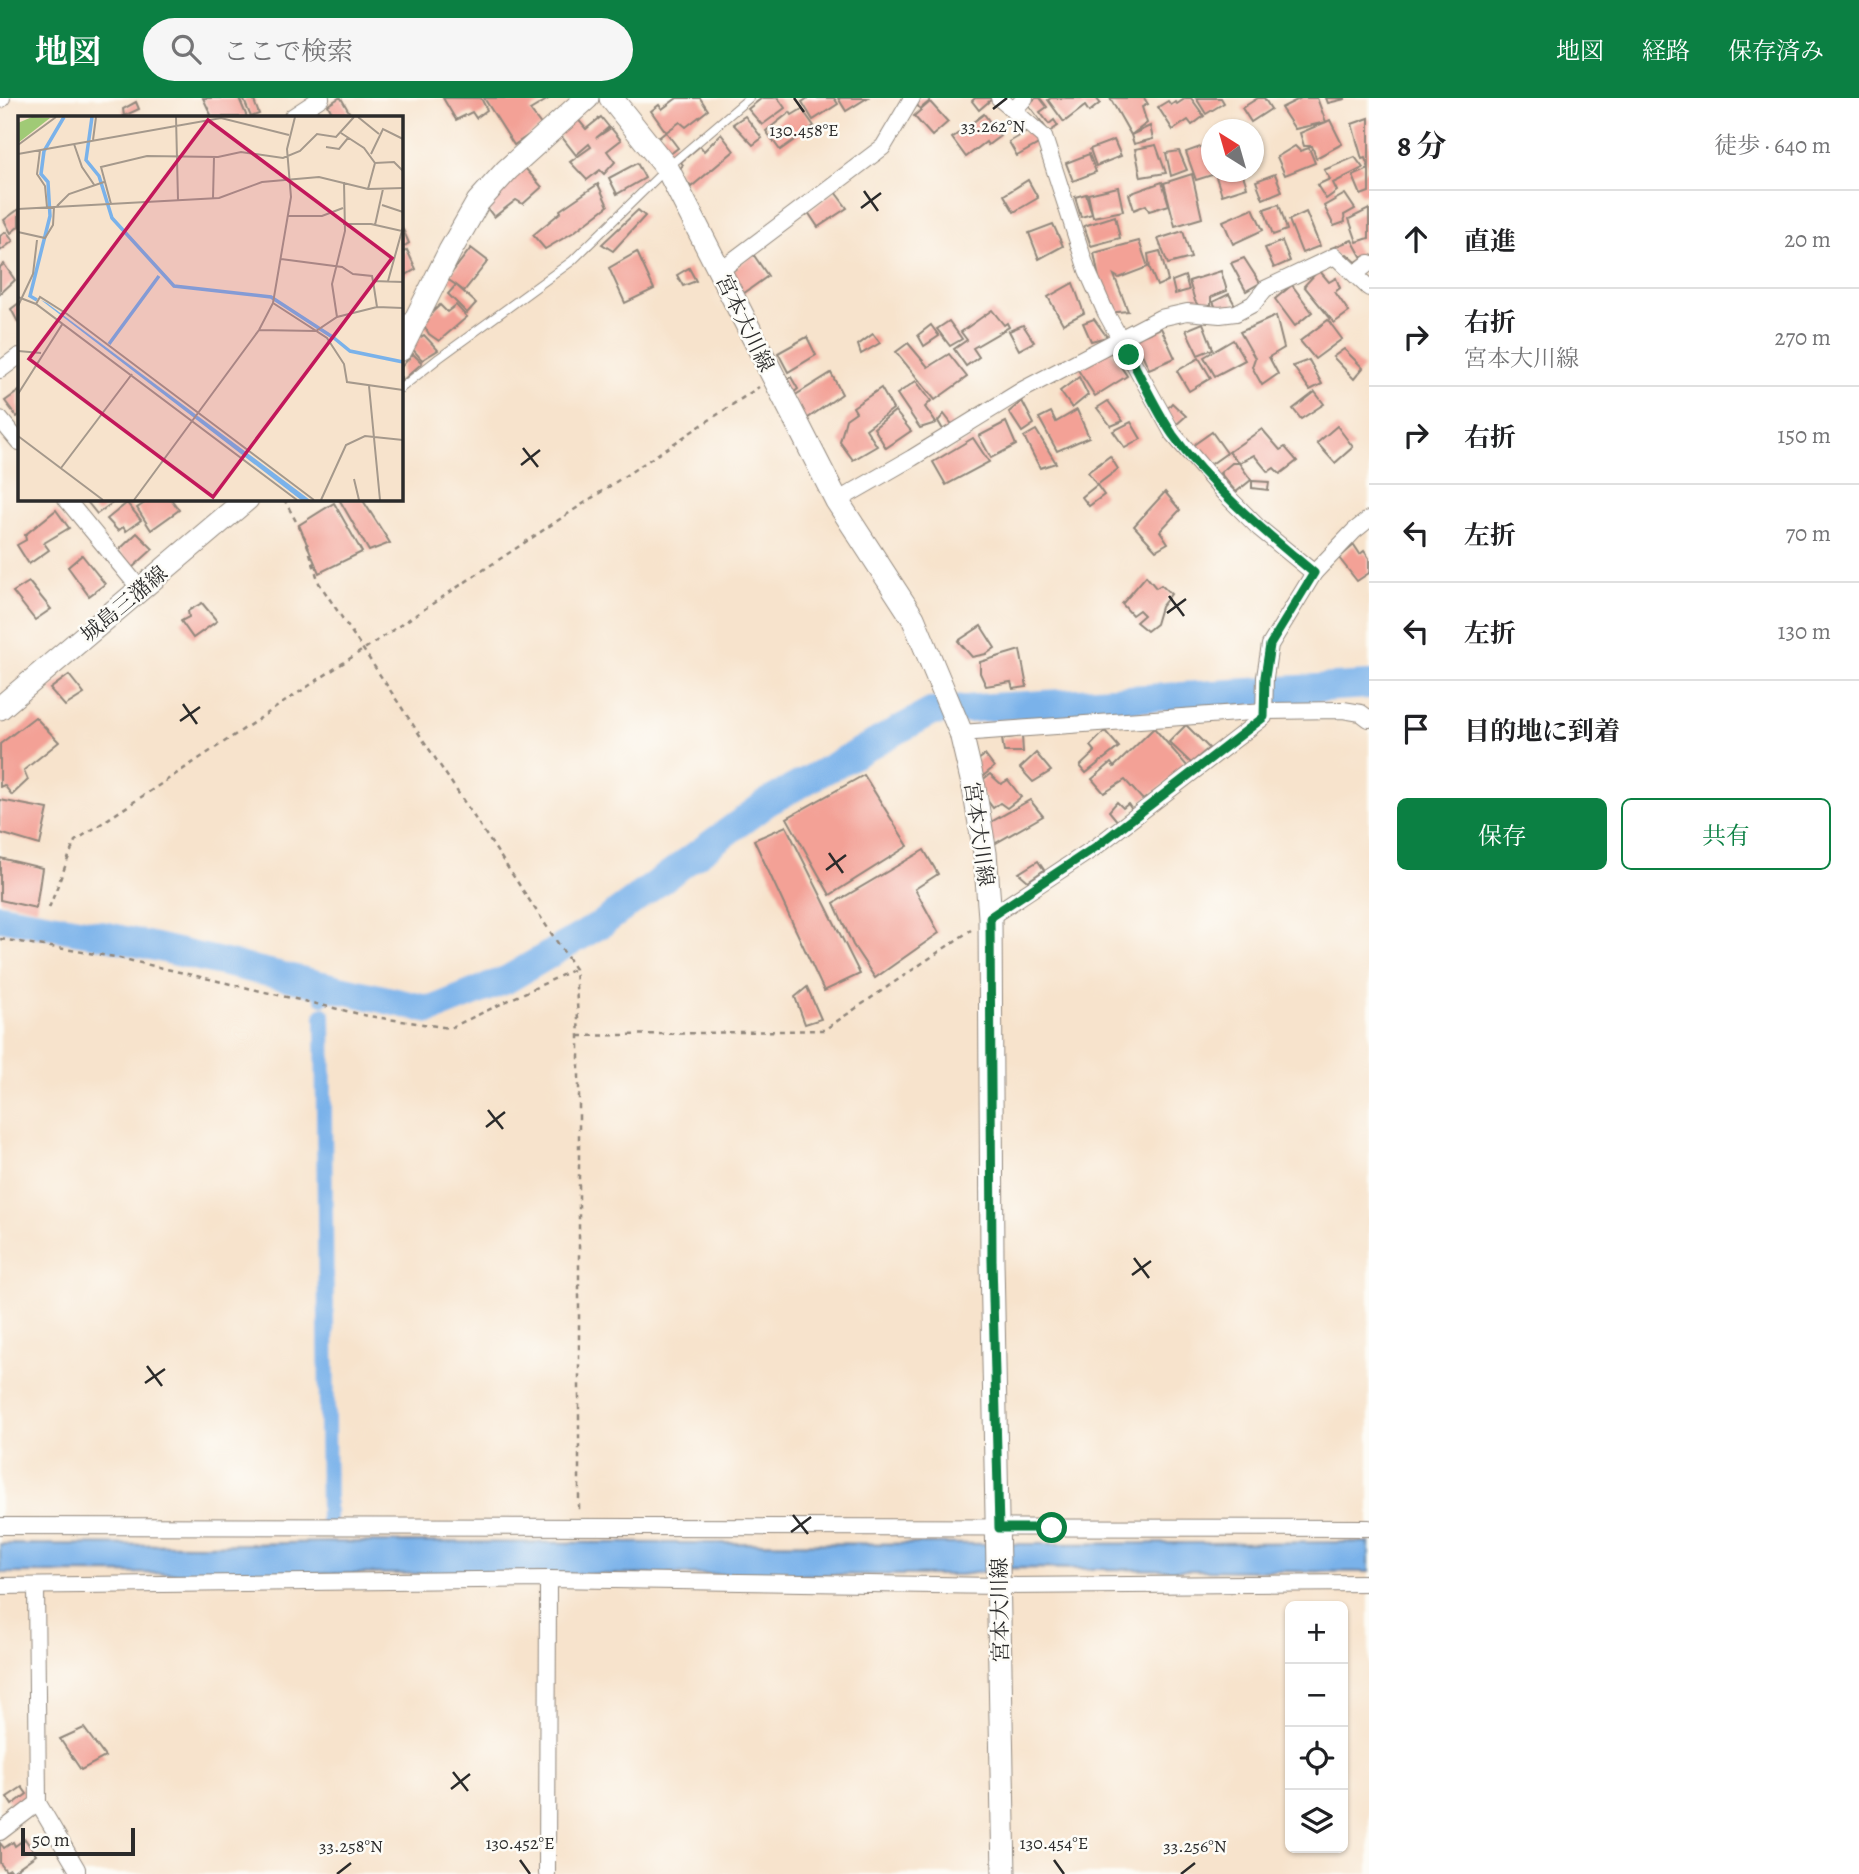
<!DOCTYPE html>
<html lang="ja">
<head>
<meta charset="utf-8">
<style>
	body { margin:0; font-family:Alegreya,"Noto Serif JP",serif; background:#f6f6f6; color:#202124 }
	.controls { position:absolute; right:21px; bottom:21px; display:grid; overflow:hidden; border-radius:10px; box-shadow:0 2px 5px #0004 }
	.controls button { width:63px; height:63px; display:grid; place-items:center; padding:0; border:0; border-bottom:2px solid #e0e0e0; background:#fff; color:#202124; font:35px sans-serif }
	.compass { position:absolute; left:1201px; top:21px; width:63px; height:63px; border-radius:50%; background:#fff; box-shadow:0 2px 5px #0004; rotate:323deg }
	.scale { position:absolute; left:21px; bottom:18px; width:114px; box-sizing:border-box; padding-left:7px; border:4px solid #2b2b2b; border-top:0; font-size:19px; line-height:24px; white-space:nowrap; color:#2b2b2b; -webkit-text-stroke:5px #fdfcf7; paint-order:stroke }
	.stop { position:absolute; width:21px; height:21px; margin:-16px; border:5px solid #0b8043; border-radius:50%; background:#fff }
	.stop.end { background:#0b8043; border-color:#fff; box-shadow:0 2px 7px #0008 }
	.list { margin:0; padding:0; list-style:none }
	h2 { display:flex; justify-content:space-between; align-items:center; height:91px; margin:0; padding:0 28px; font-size:30px }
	h2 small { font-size:23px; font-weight:400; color:#757577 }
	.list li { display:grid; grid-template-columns:46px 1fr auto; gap:21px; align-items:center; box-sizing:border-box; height:98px; padding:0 28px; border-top:2px solid #e0e0e0 }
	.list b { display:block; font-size:26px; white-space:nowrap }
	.list p { margin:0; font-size:23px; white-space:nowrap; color:#757577 }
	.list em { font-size:23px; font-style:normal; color:#757577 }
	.actions { display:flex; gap:14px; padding:21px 28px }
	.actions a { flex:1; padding:16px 0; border:2px solid #0b8043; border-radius:10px; text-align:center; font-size:24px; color:#0b8043 }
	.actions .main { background:#0b8043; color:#fff }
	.icon { flex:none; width:38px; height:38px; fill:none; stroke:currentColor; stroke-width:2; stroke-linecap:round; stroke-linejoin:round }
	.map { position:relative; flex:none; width:1369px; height:1776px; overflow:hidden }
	header { display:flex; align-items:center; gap:42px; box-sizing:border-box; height:98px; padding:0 35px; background:#0b8043; color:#fff }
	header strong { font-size:33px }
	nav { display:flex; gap:38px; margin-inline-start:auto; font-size:24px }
	.search { width:490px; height:63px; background:#f6f6f6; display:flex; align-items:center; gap:18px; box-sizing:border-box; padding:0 24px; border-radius:38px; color:#757577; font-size:26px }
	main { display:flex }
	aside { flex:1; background:#fff }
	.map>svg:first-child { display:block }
	.water { fill:#7ab2ea; stroke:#526e8a; stroke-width:2 }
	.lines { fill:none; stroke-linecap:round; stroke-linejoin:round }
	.canal { stroke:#7ab2ea; stroke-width:16 }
	.river { stroke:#7ab2ea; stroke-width:28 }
	.building { fill:#f3a196 }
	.service-casing { stroke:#91877c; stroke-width:10 }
	.minor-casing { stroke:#91877c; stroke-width:18 }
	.secondary-casing { stroke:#91877c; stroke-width:25 }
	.path { stroke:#91877c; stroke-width:2.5; stroke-dasharray:5 5; stroke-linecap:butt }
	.service { stroke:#fff; stroke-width:8 }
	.minor { stroke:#fff; stroke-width:16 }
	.secondary { stroke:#fff; stroke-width:23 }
	.route { stroke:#0b8043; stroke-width:9 }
	.ticks { fill:none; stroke:#2b2b2b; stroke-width:2.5 }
	.labels { text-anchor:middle; stroke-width:5; stroke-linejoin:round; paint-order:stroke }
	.street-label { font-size:21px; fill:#2b2b2b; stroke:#fdfcf7 }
	.inset-river { fill:none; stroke:#7ab2ea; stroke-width:3.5 }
	.inset-road { fill:none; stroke:#a5998c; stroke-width:2 }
	.view { fill:#c2185b; fill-opacity:0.15; stroke:#c2185b; stroke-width:3.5 }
	.inset-edge { fill:none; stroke:#2b2b2b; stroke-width:3.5 }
	.ticks-label { font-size:18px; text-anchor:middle; fill:#2b2b2b; stroke:#fdfcf7; stroke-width:5; stroke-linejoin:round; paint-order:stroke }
</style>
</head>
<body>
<header>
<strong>地図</strong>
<div class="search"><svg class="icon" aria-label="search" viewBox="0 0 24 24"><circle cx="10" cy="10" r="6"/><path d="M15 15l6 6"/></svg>ここで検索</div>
<nav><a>地図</a><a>経路</a><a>保存済み</a></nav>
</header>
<main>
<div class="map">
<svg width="1369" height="1776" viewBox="0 0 1369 1776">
	<rect width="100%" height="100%" fill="#fdfcf7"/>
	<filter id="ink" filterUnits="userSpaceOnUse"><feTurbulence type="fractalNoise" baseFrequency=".0143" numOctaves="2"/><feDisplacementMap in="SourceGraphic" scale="14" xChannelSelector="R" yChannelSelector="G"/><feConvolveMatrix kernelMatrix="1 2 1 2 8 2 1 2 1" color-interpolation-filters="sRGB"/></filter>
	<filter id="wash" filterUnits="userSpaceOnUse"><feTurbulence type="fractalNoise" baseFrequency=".00686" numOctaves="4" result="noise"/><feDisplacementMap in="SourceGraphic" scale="28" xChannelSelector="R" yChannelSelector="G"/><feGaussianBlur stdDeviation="1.57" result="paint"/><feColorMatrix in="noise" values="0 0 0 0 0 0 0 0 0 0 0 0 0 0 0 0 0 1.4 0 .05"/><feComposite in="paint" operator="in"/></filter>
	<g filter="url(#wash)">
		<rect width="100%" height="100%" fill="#f7e3cc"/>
		<path class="water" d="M 328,1444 L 1030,1446 L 1369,1444 L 1369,1474 L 1012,1470 L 960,1477 L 0,1475 L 0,1446 L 206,1447 Z"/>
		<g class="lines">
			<g class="canal">
				<path d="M 323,888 L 323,899"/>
				<path d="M 323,917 L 328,1421"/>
			</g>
			<path class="river" d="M 0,819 L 107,838 L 431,912 L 508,881 L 603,825 L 768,704 L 931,614 L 991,609 L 1369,587"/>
		</g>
		<g id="blocks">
			<g class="building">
				<path d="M 203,0 L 239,0 L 247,19 L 212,19 Z"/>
				<path d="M 243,0 L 257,0 L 254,3 L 259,16 L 251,19 Z"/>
				<path d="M 339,0 L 341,0 L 352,19 L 334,19 L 328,7 Z"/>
				<path d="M 443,0 L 481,0 L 487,12 L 476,20 L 472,14 L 456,22 Z"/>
				<path d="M 484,0 L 550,0 L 530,12 L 542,28 L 514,47 Z"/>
				<path d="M 677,0 L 700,0 L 708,12 L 686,29 L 680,24 L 666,34 L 651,13 L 659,7 L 662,11 Z"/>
				<path d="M 762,0 L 778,0 L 785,10 L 762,27 L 748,11 Z"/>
				<path d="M 808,0 L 834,0 L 838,6 L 813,22 L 802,4 Z"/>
				<path d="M 838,0 L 867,0 L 846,13 Z"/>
				<path d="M 920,0 L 928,0 L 930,3 L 920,11 L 915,4 Z"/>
				<path d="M 975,0 L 993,0 L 979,12 L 972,3 Z"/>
				<path d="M 1036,0 L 1040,0 L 1047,9 L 1040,14 L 1049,26 L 1054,22 L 1058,28 L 1049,34 L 1028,6 Z"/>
				<path d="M 1051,0 L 1096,0 L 1100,5 L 1089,14 L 1085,8 L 1064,24 L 1048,2 Z"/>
				<path d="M 1110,0 L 1144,0 L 1148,6 L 1142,9 L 1147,25 L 1131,37 L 1150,28 L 1153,41 L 1134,46 L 1131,37 Z"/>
				<path d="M 1186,0 L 1191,0 L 1204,18 L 1192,27 L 1188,22 L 1173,32 L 1158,9 L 1168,3 L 1171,7 L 1175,4 L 1177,6 Z"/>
				<path d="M 1196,0 L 1221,0 L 1224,5 L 1206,16 Z"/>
				<path d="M 1258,0 L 1264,0 L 1271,11 L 1251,24 L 1242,10 Z"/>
				<path d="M 1301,0 L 1317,0 L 1326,24 L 1330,22 L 1342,46 L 1316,60 L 1312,48 L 1304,48 L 1300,35 L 1326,24 L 1295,31 L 1281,10 Z"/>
				<path d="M 1326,0 L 1345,0 L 1345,1 L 1328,5 Z"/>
				<path d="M 136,4 L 139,11 L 124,18 L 123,11 Z"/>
				<path d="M 930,4 L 948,24 L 932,38 L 914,18 Z"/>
				<path d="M 802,11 L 814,28 L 780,52 L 766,33 L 790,14 L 792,17 Z"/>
				<path d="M 984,16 L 1000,38 L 988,47 L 986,44 L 966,59 L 952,40 Z"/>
				<path d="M 745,18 L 762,40 L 753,47 L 733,26 Z"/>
				<path d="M 601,19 L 609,29 L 596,40 L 611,30 L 621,42 L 607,53 L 615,64 L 604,76 L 600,72 L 587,82 L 570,64 L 591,49 L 589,46 L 576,57 L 558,34 L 577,20 L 586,31 Z"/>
				<path d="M 1369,20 L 1369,71 L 1365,60 L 1362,61 L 1352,26 Z"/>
				<path d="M 1032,31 L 1040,45 L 1017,58 L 1009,44 Z"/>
				<path d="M 666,34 L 678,50 L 661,63 L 652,45 Z"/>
				<path d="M 721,36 L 734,53 L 691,89 L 678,73 L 683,67 L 681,64 L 700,48 L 704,53 Z"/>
				<path d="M 1114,42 L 1121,58 L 1096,68 L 1090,51 Z"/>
				<path d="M 1212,45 L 1212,74 L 1242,74 L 1247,89 L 1222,97 L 1215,76 L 1196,82 L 1186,54 Z"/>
				<path d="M 1156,47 L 1166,75 L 1141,79 L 1135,51 Z"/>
				<path d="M 1295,48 L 1300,53 L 1309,50 L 1315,65 L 1285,77 L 1277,59 Z"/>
				<path d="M 1179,53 L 1187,72 L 1171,78 L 1166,55 Z"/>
				<path d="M 1089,56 L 1096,74 L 1073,83 L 1066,65 Z"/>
				<path d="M 1355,59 L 1363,70 L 1333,85 L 1337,93 L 1326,101 L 1317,87 L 1330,81 L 1324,72 Z"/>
				<path d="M 637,65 L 645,80 L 617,96 L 609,80 Z"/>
				<path d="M 525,70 L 542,89 L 523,106 L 516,102 L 494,119 L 485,107 Z"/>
				<path d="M 1369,71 L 1369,94 L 1361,97 L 1353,78 Z"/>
				<path d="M 1192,76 L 1202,120 L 1175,128 L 1164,85 Z"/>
				<path d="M 1275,76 L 1282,93 L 1263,101 L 1256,83 Z"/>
				<path d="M 1028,82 L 1038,100 L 1014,114 L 1004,97 Z"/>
				<path d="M 1162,84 L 1169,107 L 1149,113 L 1146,107 L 1134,112 L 1129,96 Z"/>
				<path d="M 598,86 L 608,108 L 574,134 L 545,151 L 533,137 L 561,114 L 560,112 Z"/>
				<path d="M 1118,89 L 1123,113 L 1093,119 L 1088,96 Z"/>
				<path d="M 835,94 L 847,110 L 818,129 L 808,114 Z"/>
				<path d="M 1086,96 L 1092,116 L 1081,119 L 1075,99 Z"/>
				<path d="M 1345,96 L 1355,111 L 1344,117 L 1345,124 L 1334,128 L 1324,108 Z"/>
				<path d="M 1279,106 L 1287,132 L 1273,137 L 1264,111 Z"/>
				<path d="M 1253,110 L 1263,132 L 1233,146 L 1223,123 Z"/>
				<path d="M 19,111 L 19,128 L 11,135 L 4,122 Z"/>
				<path d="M 1369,111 L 1369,140 L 1357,144 L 1349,121 Z"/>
				<path d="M 638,112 L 645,118 L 613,153 L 602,146 Z"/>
				<path d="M 1306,114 L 1320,148 L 1302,155 L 1289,122 Z"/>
				<path d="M 1115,118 L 1120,140 L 1091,148 L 1084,128 Z"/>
				<path d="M 1053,126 L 1063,148 L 1039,161 L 1029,135 Z"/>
				<path d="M 401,127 L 409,145 L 401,150 Z"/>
				<path d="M 1183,133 L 1191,160 L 1168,166 L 1158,141 Z"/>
				<path d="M 6,134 L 13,143 L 0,153 L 0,138 Z"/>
				<path d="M 1352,142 L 1362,160 L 1356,164 L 1347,156 L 1335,158 L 1331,150 Z"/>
				<path d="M 1139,143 L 1148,169 L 1119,180 L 1114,177 L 1128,213 L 1106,215 L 1094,155 Z"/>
				<path d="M 1282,143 L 1290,163 L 1274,170 L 1265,150 Z"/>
				<path d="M 471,150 L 488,163 L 464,193 L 456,187 L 476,205 L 467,215 L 448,196 L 456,187 L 447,181 Z"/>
				<path d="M 407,152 L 416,171 L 401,180 L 401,156 Z"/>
				<path d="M 1160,153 L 1168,183 L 1157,188 L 1150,171 L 1148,156 Z"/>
				<path d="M 637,154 L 654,191 L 625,205 L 609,170 Z"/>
				<path d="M 753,156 L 768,178 L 740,198 L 727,178 Z"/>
				<path d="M 1244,160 L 1260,185 L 1246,193 L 1231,165 Z"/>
				<path d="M 4,166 L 15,182 L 0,196 L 0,169 Z"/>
				<path d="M 689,170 L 696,183 L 683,188 L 677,177 Z"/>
				<path d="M 1319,172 L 1329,184 L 1336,180 L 1340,190 L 1335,194 L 1349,214 L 1334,225 L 1304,188 Z"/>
				<path d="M 1221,173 L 1227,193 L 1211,199 L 1211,207 L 1202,212 L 1195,203 L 1189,183 Z"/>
				<path d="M 1185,178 L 1189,192 L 1175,196 L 1172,183 Z"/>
				<path d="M 1073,185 L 1084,215 L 1063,226 L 1048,199 Z"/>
				<path d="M 1292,187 L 1312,214 L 1295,228 L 1275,201 Z"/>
				<path d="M 1229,196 L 1236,209 L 1220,217 L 1213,204 Z"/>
				<path d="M 19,205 L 19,226 L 11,211 Z"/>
				<path d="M 440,207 L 447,214 L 456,207 L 467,219 L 439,243 L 429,236 L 422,224 Z"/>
				<path d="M 992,212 L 1004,227 L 1007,225 L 1009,229 L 973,250 L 979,259 L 966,268 L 954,251 L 967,242 L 961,234 Z"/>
				<path d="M 1276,218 L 1284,250 L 1269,259 L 1278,276 L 1262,287 L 1252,269 L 1255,260 L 1240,234 Z"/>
				<path d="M 1094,221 L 1107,239 L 1091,243 L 1083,225 Z"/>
				<path d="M 1328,222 L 1342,241 L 1315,261 L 1300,243 Z"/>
				<path d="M 949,223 L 962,241 L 950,248 L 937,231 Z"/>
				<path d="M 1203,225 L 1213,251 L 1198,257 L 1186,232 Z"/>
				<path d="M 931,227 L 939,238 L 924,248 L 918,237 Z"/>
				<path d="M 1023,227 L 1034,244 L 1019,252 L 1009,233 Z"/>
				<path d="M 1161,230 L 1175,260 L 1149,271 L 1135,241 Z"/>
				<path d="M 873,236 L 880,245 L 861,256 L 858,247 Z"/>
				<path d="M 424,237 L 438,252 L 422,262 L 409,247 Z"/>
				<path d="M 807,239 L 816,257 L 788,274 L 778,255 Z"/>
				<path d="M 1233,242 L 1245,262 L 1215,278 L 1204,259 Z"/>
				<path d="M 908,245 L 928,269 L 949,256 L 967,279 L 935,302 L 896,254 Z"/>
				<path d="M 1109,251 L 1127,278 L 1095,298 L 1078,272 Z"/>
				<path d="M 1344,251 L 1363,270 L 1354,281 L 1333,259 Z"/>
				<path d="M 413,256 L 422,265 L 401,284 L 401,269 Z"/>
				<path d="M 1199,260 L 1211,280 L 1189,293 L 1177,273 Z"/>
				<path d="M 1309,262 L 1322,286 L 1310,292 L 1293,268 Z"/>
				<path d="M 831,275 L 842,296 L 801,325 L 794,298 Z"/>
				<path d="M 791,279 L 798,291 L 788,299 L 779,286 Z"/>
				<path d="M 1079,279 L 1088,297 L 1072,310 L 1060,293 Z"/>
				<path d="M 916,283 L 931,303 L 925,309 L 936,325 L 920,330 L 897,296 Z"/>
				<path d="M 881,290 L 893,311 L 866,331 L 877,348 L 853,362 L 840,344 L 846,321 L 856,314 L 853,309 Z"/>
				<path d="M 19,293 L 19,317 L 17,319 L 5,303 Z"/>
				<path d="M 1315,294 L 1324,306 L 1301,321 L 1293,311 Z"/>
				<path d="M 1022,303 L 1034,326 L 1022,334 L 1009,314 Z"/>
				<path d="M 1108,303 L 1123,323 L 1111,328 L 1097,310 Z"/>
				<path d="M 1172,305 L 1186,318 L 1177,326 L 1165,313 Z"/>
				<path d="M 1077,312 L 1089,339 L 1057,353 L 1039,320 L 1051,314 L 1056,324 Z"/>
				<path d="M 895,313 L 911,333 L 886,350 L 874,330 Z"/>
				<path d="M 944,316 L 954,329 L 945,335 L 938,323 Z"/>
				<path d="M 1006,324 L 1016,347 L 991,360 L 979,338 Z"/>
				<path d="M 1131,324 L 1141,341 L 1125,350 L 1113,333 Z"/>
				<path d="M 1337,328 L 1353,349 L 1335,365 L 1317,345 Z"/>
				<path d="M 1262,331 L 1280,352 L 1285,349 L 1297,363 L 1280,376 L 1274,370 L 1268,374 L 1254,357 L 1239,365 L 1229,354 Z"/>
				<path d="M 1036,332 L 1056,365 L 1040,370 L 1024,339 Z"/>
				<path d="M 1212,334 L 1227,355 L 1203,372 L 1192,348 Z"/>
				<path d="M 973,340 L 989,364 L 946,387 L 933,364 Z"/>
				<path d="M 1110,358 L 1118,371 L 1097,387 L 1088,374 Z"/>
				<path d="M 1232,365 L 1239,365 L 1251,382 L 1236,394 L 1220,375 Z"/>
				<path d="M 1252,383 L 1269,384 L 1268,392 L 1252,390 Z"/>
				<path d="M 1097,387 L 1104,397 L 1089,408 L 1082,399 Z"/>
				<path d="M 1165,394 L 1180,412 L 1160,433 L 1168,445 L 1156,452 L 1134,428 Z"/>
				<path d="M 85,401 L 113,401 L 115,403 L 97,416 Z"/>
				<path d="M 151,401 L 171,401 L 179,412 L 151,432 L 137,410 Z"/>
				<path d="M 339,401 L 362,401 L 390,445 L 369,453 Z"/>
				<path d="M 127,405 L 141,422 L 126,433 L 123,429 L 118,433 L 107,421 Z"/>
				<path d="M 334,405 L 362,454 L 319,475 L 299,427 Z"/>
				<path d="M 56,412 L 69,430 L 44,445 L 49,452 L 29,466 L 17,447 L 26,442 L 25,437 Z"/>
				<path d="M 137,435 L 153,451 L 132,470 L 119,452 Z"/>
				<path d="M 1354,447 L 1360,456 L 1364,453 L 1369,460 L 1369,475 L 1357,483 L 1339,460 Z"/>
				<path d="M 82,457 L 105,486 L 89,498 L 68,469 Z"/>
				<path d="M 1146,478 L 1156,490 L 1161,487 L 1171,496 L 1161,509 L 1156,526 L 1147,533 L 1136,524 L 1144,517 L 1139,512 L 1132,517 L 1122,506 Z"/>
				<path d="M 29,484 L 51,511 L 35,522 L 13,494 Z"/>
				<path d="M 202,505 L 217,523 L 193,540 L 181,523 L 189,519 L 188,513 Z"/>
				<path d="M 981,528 L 995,550 L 986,556 L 972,559 L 958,543 Z"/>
				<path d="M 1020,552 L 1027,589 L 1013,591 L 1011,584 L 986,588 L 980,575 L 980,564 Z"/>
				<path d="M 69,577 L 84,596 L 65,608 L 50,591 Z"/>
				<path d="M 35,619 L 59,644 L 24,672 L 28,682 L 12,697 L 4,687 L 0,689 L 0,646 Z"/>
				<path d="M 1186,627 L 1209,650 L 1191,665 L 1169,644 Z"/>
				<path d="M 1154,630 L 1188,669 L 1143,702 L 1125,682 L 1104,695 L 1092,681 L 1111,665 L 1114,669 Z"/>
				<path d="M 1105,633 L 1119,649 L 1086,675 L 1080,668 L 1095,654 L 1090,648 Z"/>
				<path d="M 1022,638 L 1023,654 L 1004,654 L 1002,641 Z"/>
				<path d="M 1036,655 L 1051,673 L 1033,684 L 1020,670 Z"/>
				<path d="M 985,657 L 994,669 L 977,683 L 974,665 Z"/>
				<path d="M 990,676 L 1001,686 L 1008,682 L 1021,699 L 1007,710 L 1000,705 L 993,710 L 976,687 Z"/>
				<path d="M 864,677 L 908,748 L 830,797 L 787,720 Z"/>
				<path d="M 0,702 L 48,711 L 40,747 L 0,735 Z"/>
				<path d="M 1030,702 L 1043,718 L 989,749 L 984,728 Z"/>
				<path d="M 1117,704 L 1123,710 L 1128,706 L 1132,712 L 1118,724 L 1109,713 Z"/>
				<path d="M 786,728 L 860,876 L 824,893 L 754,742 Z"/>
				<path d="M 924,752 L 938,776 L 915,791 L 939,835 L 875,880 L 853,847 L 834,805 Z"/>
				<path d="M 0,760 L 42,770 L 36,810 L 0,802 Z"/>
				<path d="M 1038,763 L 1044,772 L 1028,783 L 1019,775 Z"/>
				<path d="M 807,889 L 821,921 L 805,926 L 795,899 Z"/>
				<path d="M 84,1630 L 105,1659 L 81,1672 L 60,1641 Z"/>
				<path d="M 22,1689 L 27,1696 L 12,1707 L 7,1699 Z"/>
				<path d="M 25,1741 L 36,1757 L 12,1774 L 10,1771 L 6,1773 L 0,1765 L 0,1745 L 4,1750 L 13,1744 L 15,1748 Z"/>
			</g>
		</g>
	</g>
	<g filter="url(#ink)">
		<use href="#blocks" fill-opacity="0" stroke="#91877c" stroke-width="2"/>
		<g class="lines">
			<defs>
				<path id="service" d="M 401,290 L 439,260 L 572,163 L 667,70 L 749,0"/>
				<g id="minor">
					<path d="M 999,0 L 1044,39 L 1087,172 L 1106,215 L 1173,336 L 1224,395 L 1259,430 L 1314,475"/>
					<path d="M 0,2 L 2,0"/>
					<path d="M 1013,13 L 1025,0"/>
					<path d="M 292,19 L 321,0"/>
					<path d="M 719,173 L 883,49 L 912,0"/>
					<path d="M 1355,176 L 1369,165"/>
					<path d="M 0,272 L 19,258"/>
					<path d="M 0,321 L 19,344"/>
					<path d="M 66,401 L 141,492"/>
					<path d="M 837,403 L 912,360 L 1024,291 L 1160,220 L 1187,214 L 1220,217 L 1236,215 L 1253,206 L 1265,191 L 1335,158 L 1369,190"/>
					<path d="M 961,635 L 1265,613 L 1343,612 L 1361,615 L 1369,621"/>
					<path d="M 990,819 L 1097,748 L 1264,619 L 1265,579 L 1270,547 L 1314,475 L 1354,433 L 1369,421"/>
					<path d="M 0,1428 L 1369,1430"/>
					<path d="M 0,1488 L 548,1481 L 999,1488 L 1369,1485"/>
					<path d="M 36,1488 L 38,1705 L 77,1771 L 77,1776"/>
					<path d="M 0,1734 L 38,1705"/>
					<path d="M 547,1776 L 548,1481"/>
				</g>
				<g id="secondary">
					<path d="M 611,0 L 667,70 L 837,403 L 913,520 L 961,635 L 974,690 L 985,755 L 990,819 L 992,1162 L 1004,1776"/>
					<path d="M 401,251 L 450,153 L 478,104 L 507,72 L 587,0"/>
					<path d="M 0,610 L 247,401"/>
				</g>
			</defs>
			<use href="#service" class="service-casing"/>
			<use href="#minor" class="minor-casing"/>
			<use href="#secondary" class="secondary-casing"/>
			<g class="path">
				<path d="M 284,401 L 306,442 L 319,485 L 575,871 L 579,938 L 579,1415"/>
				<path d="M 49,810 L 75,743 L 759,289"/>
				<path d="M 0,841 L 115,859 L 368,918 L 450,930 L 575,871"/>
				<path d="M 579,938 L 824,932 L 971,832"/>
			</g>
			<use href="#service" class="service"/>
			<use href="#minor" class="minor"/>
			<use href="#secondary" class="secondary"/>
		</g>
	</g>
	<g class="lines" filter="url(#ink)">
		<path class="route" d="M 1052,1430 L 999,1430 L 992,1162 L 990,819 L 1097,748 L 1264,619 L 1265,579 L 1270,547 L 1314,475 C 1264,433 1211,390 1173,337 C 1156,312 1143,283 1129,257"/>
	</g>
	<path class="ticks" d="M 794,0 L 804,14M 993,11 L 1007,0M 864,93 L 878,113M 861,110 L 881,95M 523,350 L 538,369M 521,367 L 540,352M 1169,498 L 1184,518M 1167,515 L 1186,501M 183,606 L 197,626M 180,623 L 200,609M 829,755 L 843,775M 826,772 L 846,757M 488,1012 L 503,1031M 486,1029 L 505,1014M 1134,1160 L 1149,1180M 1132,1177 L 1151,1163M 147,1268 L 162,1288M 145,1285 L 165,1271M 793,1417 L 808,1436M 791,1434 L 811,1419M 453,1674 L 468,1693M 451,1691 L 470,1676M 520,1762 L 530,1776M 1054,1762 L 1064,1776M 337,1776 L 351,1765M 1181,1776 L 1195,1765"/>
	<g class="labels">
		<g class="street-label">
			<text transform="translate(745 225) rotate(64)" y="7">宮本大川線</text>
			<text transform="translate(124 506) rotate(-40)" y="7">城島三潴線</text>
			<text transform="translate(979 736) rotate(82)" y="7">宮本大川線</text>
			<text transform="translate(1000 1512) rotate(-91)" y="7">宮本大川線</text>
		</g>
	</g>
	<g transform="translate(18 18)">
		<rect width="385" height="385" fill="#f7e3cc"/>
		<path d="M 14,1 L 32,2 L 0,27 L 0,7 Z" fill="#a0ca76"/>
		<path d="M 23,184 L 29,187 L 292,384 L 283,384 Z" fill="#7ab2ea"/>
		<path class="inset-river" d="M 74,1 L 68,44 L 81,60 L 94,102 L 156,170 L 253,181 L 316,222M 19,184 L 12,180 L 32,100 L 30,66 L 23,58 L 26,35 L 46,1M 316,222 L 332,235 L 385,246M 91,228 L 141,160"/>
		<path class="inset-road" d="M 158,1 L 160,84M 340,1 L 361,18M 323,17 L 346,32 L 357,47 L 376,46 L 385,55M 75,24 L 78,1M 56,28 L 64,51 L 77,70M 0,29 L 38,1M 308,31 L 321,33 L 330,22M 22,34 L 19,58 L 27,70 L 29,91M 0,38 L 203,2 L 271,19M 353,38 L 365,13 L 385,23M 350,73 L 357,47M 195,82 L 196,41M 93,88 L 83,51 L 129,40 L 200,41 L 223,36 L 265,42 L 282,35 L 299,18 L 318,21 L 336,1M 364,89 L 385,96M 39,90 L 51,78 L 86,66M 0,93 L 201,82 L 244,66 L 301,61 L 350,73 L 385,72M 270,100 L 304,100 L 325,92M 325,108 L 353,108 L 384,115M 357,109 L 365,73M 0,116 L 27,122 L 35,109 L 36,91M 263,143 L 324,151 L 335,158 L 354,160 L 355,165 L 385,166M 355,165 L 359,191M 370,165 L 385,111M 0,181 L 18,188 L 279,384M 255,187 L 309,222 L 326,248 L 329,266 L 385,274M 18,188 L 22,181 L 49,198 L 296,384M 0,190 L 15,158 L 19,124M 319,201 L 314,168 L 327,115 L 326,66M 241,214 L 298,215 L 319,201 L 359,191 L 385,192M 0,235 L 23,237M 351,270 L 362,384M 0,278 L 45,207M 0,320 L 85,384M 43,352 L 114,258M 336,363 L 341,384M 116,384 L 241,214 L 255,187 L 273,81 L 269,33 L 277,1M 303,384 L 328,329 L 347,320 L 385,324"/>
		<path class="view" d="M 190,4 L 374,142 L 195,381 L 11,243 Z"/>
		<rect width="385" height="385" class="inset-edge"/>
	</g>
	<g class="ticks-label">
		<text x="993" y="34">33.262°N</text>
		<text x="804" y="38">130.458°E</text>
		<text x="520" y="1751">130.452°E</text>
		<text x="1054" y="1751">130.454°E</text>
		<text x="351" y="1754">33.258°N</text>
		<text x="1195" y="1754">33.256°N</text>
	</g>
</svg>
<div class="controls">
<button>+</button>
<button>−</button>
<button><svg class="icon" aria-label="locate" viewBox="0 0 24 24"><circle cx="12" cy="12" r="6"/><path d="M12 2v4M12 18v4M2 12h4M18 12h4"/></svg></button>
<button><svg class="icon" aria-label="layers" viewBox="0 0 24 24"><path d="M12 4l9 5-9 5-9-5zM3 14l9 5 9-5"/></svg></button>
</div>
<svg class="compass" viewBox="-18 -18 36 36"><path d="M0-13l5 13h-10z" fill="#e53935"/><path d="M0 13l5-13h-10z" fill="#757577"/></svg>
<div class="scale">50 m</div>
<div class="stop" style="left:1052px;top:1430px"></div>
<div class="stop end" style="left:1129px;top:257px"></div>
</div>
<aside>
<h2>8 分<small>徒歩 · 640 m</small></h2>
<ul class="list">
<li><svg class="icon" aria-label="ahead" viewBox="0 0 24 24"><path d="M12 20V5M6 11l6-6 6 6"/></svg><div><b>直進</b></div><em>20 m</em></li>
<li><svg class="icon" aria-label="right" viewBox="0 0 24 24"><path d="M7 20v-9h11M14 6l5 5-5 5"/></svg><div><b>右折</b><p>宮本大川線</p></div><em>270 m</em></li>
<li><svg class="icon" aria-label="right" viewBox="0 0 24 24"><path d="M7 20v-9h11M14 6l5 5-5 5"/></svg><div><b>右折</b></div><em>150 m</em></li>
<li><svg class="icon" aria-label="left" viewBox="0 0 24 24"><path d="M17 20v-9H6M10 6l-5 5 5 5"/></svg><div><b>左折</b></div><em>70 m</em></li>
<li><svg class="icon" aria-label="left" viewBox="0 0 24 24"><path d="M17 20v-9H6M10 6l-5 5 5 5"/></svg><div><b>左折</b></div><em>130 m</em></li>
<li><svg class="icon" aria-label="arrive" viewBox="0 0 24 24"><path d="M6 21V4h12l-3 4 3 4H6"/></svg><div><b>目的地に到着</b></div></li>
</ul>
<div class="actions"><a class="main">保存</a><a>共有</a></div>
</aside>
</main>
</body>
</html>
